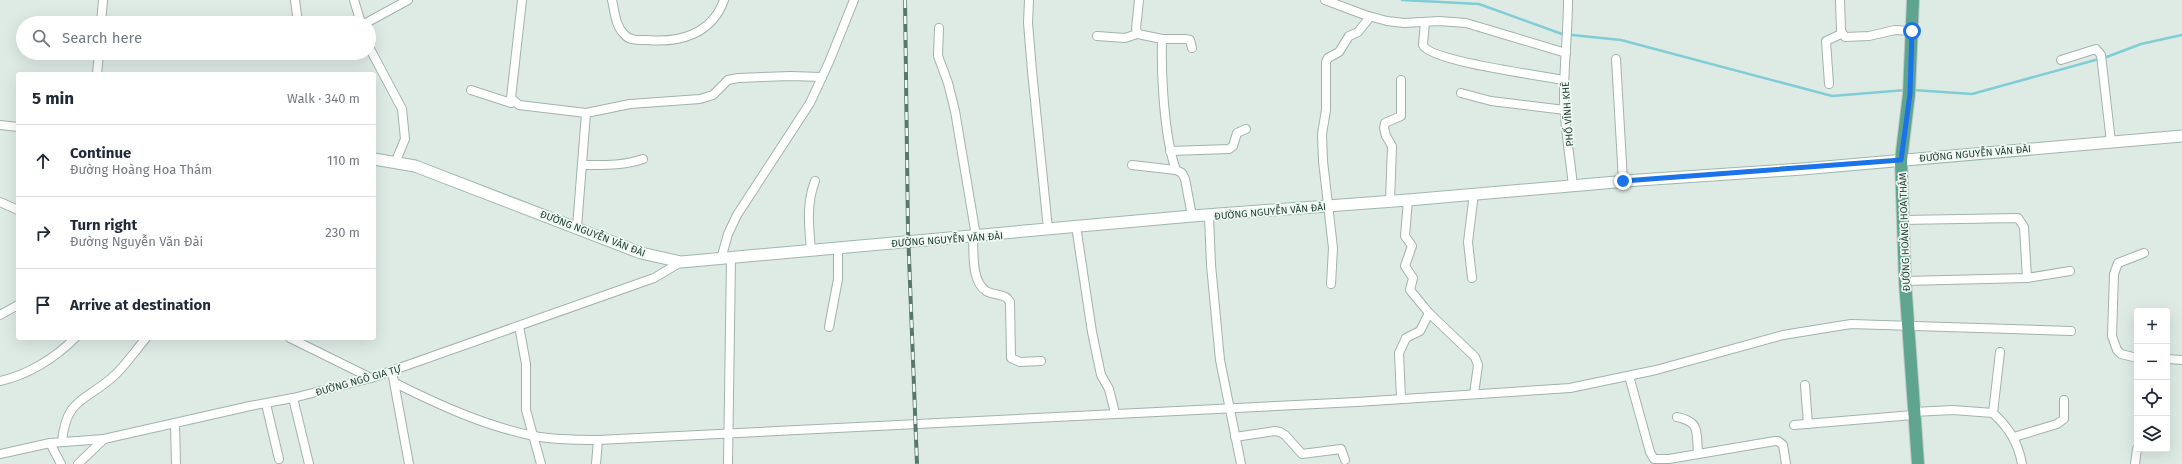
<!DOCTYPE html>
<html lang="en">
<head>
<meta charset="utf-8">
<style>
	body { margin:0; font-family:"Fira Sans",sans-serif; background:#f6f6f7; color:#1f2937 }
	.controls { position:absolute; right:12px; bottom:12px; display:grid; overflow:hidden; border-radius:4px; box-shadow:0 4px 16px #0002 }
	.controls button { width:36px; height:36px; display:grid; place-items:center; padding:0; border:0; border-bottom:1px solid #e0e1e3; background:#fff; color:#1f2937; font:20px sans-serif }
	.stop { position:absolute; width:12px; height:12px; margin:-9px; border:3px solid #1a73e8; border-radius:50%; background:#fff }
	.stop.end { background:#1a73e8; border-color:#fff; box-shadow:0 1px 4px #0008 }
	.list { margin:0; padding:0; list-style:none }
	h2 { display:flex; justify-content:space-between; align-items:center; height:52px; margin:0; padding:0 16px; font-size:17px }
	h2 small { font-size:13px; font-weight:400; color:#747a83 }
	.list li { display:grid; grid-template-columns:26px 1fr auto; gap:12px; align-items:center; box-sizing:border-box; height:72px; padding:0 16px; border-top:1px solid #e0e1e3 }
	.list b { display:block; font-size:15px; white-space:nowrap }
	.list p { margin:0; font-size:13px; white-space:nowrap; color:#747a83 }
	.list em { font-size:13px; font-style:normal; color:#747a83 }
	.icon { flex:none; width:22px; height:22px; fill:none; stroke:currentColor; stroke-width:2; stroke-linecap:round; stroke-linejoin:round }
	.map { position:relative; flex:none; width:2182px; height:464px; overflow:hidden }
	.search { position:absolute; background:#fff; box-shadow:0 4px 16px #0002; left:16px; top:16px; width:360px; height:44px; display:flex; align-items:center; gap:10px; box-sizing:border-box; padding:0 14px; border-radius:22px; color:#747a83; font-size:15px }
	.panel { position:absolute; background:#fff; box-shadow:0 4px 16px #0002; left:16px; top:72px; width:360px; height:268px; border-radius:4px }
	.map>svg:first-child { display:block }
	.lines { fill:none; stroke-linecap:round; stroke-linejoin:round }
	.stream { stroke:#81cdd5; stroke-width:2.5 }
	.street-casing { stroke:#a1b3ac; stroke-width:10 }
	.secondary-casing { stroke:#9cb8ac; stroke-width:13 }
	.primary-casing { stroke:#c0c8c6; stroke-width:14 }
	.street { stroke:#fff; stroke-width:8 }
	.secondary { stroke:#fff; stroke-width:11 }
	.primary { stroke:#5fa48f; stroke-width:12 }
	.rail-casing { stroke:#58786e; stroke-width:4 }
	.rail { stroke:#eff8f3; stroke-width:2.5; stroke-dasharray:8; stroke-linecap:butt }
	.route { stroke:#1a73e8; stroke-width:5 }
	.labels { text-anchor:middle; stroke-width:3.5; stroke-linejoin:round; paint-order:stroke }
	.street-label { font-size:10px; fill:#1e3c32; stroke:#eff8f3 }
</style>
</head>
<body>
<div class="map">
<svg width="2182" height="464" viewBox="0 0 2182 464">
	<rect width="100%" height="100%" fill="#deebe5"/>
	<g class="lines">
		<g class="stream">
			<path d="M 1402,0 L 1479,4 L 1562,34 L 1621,40 L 1832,96 L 1906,90"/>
			<path d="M 2104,58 L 2141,44 L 2182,35"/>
			<path d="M 1913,90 L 1972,94 L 2099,59"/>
		</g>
		<defs>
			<g id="street">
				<path d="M 295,0 L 298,23"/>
				<path d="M 354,0 L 361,23"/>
				<path d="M 522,0 L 511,98 L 519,105 L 586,113 L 577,227"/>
				<path d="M 612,0 C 615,12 615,25 624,34 C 629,41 639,40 647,40 C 680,43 712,34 724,0"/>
				<path d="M 1029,0 L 1028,23 L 1032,71 L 1048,229"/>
				<path d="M 1139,0 L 1136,29 L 1138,34 L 1162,39 L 1185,39 L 1190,40 L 1192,48"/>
				<path d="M 1325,0 L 1365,15 L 1387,21 L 1404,23 L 1439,21 L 1466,23 L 1566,53"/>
				<path d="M 1568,0 C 1568,32 1564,63 1564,95 C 1564,125 1570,156 1573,186"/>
				<path d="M 1840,0 L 1841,31 L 1845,37 L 1869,36 L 1895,30 L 1912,31"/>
				<path d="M 1425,22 L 1423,45 C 1429,61 1543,76 1564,80"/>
				<path d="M 101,23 L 103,0"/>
				<path d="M 366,23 L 408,0"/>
				<path d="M 939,28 L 938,56 L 948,83 L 955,111 L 976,236"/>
				<path d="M 1097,36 L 1125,38 L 1137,34"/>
				<path d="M 1162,39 C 1161,74 1164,137 1176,170 L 1182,173 L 1185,179 L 1192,216"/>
				<path d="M 369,47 L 402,109 L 405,139 L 395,163"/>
				<path d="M 1616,59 L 1623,181"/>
				<path d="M 2061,60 L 2096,49 L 2101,55 L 2111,142"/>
				<path d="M 97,74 L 99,53"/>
				<path d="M 1829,84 L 1826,41 L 1841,34"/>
				<path d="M 471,90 L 511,103 L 514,102"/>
				<path d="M 1461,93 L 1491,101 L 1565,110"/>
				<path d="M 586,113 L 630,104 L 700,99 L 713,95 L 728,80 L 738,78 L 790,76 L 822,77"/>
				<path d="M 0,125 L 18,127"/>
				<path d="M 1170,151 L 1229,149 L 1233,146 L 1237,133 L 1246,129"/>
				<path d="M 582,165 C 603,165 623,166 643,159"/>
				<path d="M 1132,165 L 1176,170"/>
				<path d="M 1408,200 L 1405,236 L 1412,246 L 1405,266 L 1413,278 L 1410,290 L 1429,313 L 1475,357 L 1478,365 L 1474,394"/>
				<path d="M 1390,201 L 1392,146 L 1386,136 L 1384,128 L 1385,123 L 1401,116 L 1401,80"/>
				<path d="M 0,202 L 18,210"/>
				<path d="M 1209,216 L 1211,265 L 1220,360 L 1241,464"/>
				<path d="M 1903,220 L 2018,218 L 2024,227 L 2027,278"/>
				<path d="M 1076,226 L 1092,332 L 1101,375 L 1109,389 L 1115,413"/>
				<path d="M 973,237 C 974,253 971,281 986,291 C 993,295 1001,294 1007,298 L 1010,302 L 1011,358 L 1020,362 L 1041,361"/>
				<path d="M 811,250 C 809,226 806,204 815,181"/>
				<path d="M 721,259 L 728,234 L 737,215 L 810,103 L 829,62 L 854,0"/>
				<path d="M 1472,278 L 1468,242 L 1474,193"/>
				<path d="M 1905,281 L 2027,278 L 2070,271"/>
				<path d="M 1331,284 L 1333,248 L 1323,161 L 1322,134 L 1326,110 L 1326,62 L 1328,58 L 1339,52 L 1349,36 L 1358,32 L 1370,17"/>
				<path d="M 0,315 L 18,305"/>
				<path d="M 519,326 L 526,364 L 526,410 L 541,464"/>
				<path d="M 829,327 L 838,279 L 838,247"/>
				<path d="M 290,338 L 371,378"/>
				<path d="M 2137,358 L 2121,354 L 2117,350 L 2112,336 L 2114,274 L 2118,263 L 2144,253"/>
				<path d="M 2167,359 L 2182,360"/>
				<path d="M 392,371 L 409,464"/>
				<path d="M 1629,376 L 1650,452 L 1654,459 L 1669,459 L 1775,441 L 1778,441 L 1783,445 L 1786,464"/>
				<path d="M 0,381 C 28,375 55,358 75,338"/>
				<path d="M 395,383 C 439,405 485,426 534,436 C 555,440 577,440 598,440 L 1357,402 L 1570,388 L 1656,370 L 1783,335 L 1851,324 L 2071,331"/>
				<path d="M 1805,385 L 1808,424"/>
				<path d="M 293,398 L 309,464"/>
				<path d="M 1401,398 L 1399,353 L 1406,338 L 1420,331 L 1429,313"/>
				<path d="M 266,404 L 279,459"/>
				<path d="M 1913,412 L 1953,410 L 1993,413 C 2009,428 2018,442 2022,464"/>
				<path d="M 1993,413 L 2000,352"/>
				<path d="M 1677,417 C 1701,422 1696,432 1698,453"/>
				<path d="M 175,423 L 176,464"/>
				<path d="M 1794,425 L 1913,415"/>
				<path d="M 1235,437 L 1275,431 L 1280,432 L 1285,435 L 1302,454 L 1341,449 L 1345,460"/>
				<path d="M 2014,437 L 2057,424 L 2064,419 L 2064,400"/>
				<path d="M 62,442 C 66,396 88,401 116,374 C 127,363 136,350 146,338"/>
				<path d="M 50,443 L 61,464"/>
				<path d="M 0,454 L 50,443 L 104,439"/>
				<path d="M 78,464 L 104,439 L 250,406 L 293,398 L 371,378 L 654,278 L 681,262"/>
				<path d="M 596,464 L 598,440"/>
				<path d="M 728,464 L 731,258"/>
				<path d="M 2135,464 L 2137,449"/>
			</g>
			<path id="secondary" d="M 374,159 L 415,166 L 641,253 L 681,262 L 1192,216 L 1408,200 L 1639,180 L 1802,169 L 2182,136"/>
			<path id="primary" d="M 1913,0 L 1909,94 L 1901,160 L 1905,281 L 1918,464"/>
		</defs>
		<use href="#street" class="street-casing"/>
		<use href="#secondary" class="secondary-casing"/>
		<use href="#primary" class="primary-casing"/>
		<use href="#street" class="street"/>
		<use href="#secondary" class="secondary"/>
		<use href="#primary" class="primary"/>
		<defs>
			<path id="rail" d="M 905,0 L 908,231 L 917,464"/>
		</defs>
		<use href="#rail" class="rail-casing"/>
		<use href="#rail" class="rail"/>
	</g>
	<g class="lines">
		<path class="route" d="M 1623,181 L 1901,160 L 1910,94 L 1912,31"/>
	</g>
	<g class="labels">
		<g class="street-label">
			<text transform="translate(1567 114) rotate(-94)" y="4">PHỐ VĨNH KHÊ</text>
			<text transform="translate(1975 153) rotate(-5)" y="4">ĐƯỜNG NGUYỄN VĂN ĐÀI</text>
			<text transform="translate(1270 211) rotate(-5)" y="4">ĐƯỜNG NGUYỄN VĂN ĐÀI</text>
			<text transform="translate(1904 232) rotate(-92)" y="4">ĐƯỜNG HOÀNG HOA THÁM</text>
			<text transform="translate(593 233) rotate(21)" y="4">ĐƯỜNG NGUYỄN VĂN ĐÀI</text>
			<text transform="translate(947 239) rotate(-4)" y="4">ĐƯỜNG NGUYỄN VĂN ĐÀI</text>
			<text transform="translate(358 380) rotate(-16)" y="4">ĐƯỜNG NGÔ GIA TỰ</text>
		</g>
	</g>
</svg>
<div class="controls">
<button>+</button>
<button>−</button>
<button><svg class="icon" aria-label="locate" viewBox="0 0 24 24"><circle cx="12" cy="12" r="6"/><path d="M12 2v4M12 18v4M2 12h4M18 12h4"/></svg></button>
<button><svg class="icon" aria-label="layers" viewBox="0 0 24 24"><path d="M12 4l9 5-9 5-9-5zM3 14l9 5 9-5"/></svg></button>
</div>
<div class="stop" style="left:1912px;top:31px"></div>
<div class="stop end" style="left:1623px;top:181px"></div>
<div class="search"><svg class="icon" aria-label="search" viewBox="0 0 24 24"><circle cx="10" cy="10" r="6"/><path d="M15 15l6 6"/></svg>Search here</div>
<section class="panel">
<h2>5 min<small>Walk · 340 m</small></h2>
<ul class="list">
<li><svg class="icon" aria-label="ahead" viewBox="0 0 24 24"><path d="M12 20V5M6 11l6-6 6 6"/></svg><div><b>Continue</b><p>Đường Hoàng Hoa Thám</p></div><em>110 m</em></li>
<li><svg class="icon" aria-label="right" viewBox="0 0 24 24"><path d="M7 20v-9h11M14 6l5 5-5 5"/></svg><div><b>Turn right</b><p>Đường Nguyễn Văn Đài</p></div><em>230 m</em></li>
<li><svg class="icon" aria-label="arrive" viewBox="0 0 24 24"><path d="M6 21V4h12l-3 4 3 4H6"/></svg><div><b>Arrive at destination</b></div></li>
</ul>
</section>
</div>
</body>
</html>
